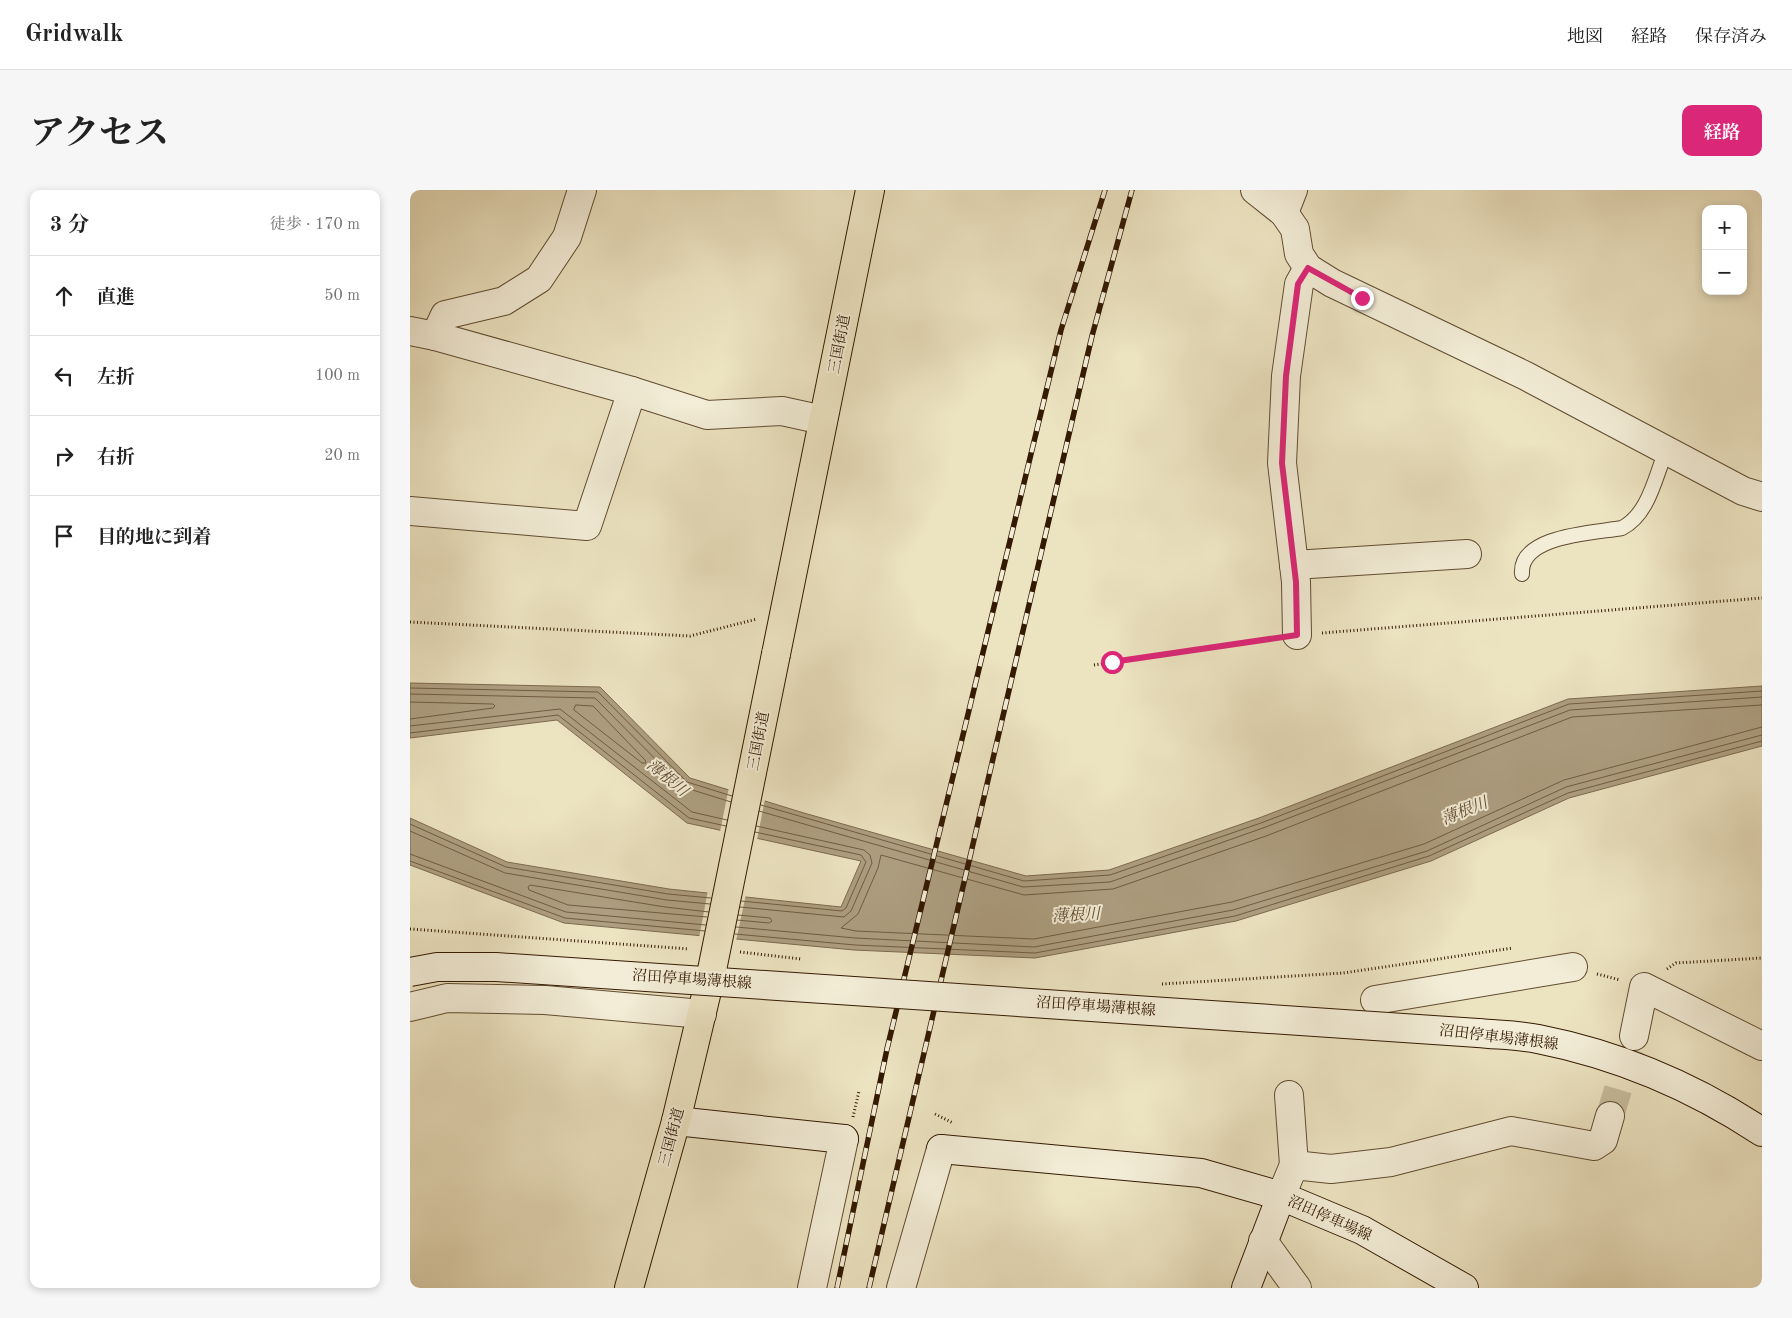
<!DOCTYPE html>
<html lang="ja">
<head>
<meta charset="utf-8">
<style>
	body { margin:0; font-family:"Old Standard TT","Noto Serif JP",serif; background:#f6f6f6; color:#222 }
	.controls { position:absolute; right:15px; top:15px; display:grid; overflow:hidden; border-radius:10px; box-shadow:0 2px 8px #0003 }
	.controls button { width:45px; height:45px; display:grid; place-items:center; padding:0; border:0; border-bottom:1px solid #e0e0e0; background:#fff; color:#222; font:25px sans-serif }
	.stop { position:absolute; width:15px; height:15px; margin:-11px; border:4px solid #db2777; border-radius:50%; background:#fff }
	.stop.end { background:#db2777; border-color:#fff; box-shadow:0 1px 5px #0008 }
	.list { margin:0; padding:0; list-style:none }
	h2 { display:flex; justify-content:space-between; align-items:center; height:65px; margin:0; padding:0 20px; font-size:21px }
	h2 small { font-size:16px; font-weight:400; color:#767676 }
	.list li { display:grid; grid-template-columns:32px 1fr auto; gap:15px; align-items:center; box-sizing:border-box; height:80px; padding:0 20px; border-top:1px solid #e0e0e0 }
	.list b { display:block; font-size:19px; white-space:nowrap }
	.list em { font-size:16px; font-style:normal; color:#767676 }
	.icon { flex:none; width:28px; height:28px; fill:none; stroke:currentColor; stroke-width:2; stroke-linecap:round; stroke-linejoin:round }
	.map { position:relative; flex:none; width:1352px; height:1098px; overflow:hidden; border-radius:10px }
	header { display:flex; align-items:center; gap:30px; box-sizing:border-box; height:70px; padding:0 25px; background:#fff; border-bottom:1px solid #e0e0e0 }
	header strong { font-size:24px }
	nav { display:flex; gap:28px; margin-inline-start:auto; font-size:18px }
	.intro { display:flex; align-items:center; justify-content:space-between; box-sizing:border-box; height:120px; padding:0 30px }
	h1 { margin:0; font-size:35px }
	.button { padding:12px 22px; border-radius:10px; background:#db2777; color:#fff; font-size:18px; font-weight:700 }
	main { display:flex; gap:30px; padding:0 30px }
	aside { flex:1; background:#fff; border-radius:10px; box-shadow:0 2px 8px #0003 }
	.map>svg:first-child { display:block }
	.water { fill:#ad9e80; stroke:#7c694d }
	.pier { fill:#ece3c1 }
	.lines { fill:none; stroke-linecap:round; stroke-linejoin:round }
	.shore { stroke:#705c40; stroke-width:1 }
	.street-tunnel { stroke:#c7bb9b; stroke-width:28; stroke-dasharray:28 14; stroke-linecap:butt }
	.lane-casing { stroke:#614c31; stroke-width:16 }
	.street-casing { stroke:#614c31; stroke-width:30 }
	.secondary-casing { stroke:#331901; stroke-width:30 }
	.highway-casing { stroke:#331901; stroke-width:30 }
	.path { stroke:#331901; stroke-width:3; stroke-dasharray:1 2.5; stroke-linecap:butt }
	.lane { stroke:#f3edd7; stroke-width:14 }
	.street { stroke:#f3edd7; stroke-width:28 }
	.secondary { stroke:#f3edd7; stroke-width:28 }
	.highway { stroke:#ece3c1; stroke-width:28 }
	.rail-casing { stroke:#331901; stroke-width:5.5 }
	.rail { stroke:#f3edd7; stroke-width:4; stroke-dasharray:11; stroke-linecap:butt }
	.secondary-bridge-casing { stroke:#331901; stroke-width:30; stroke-linecap:butt }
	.highway-bridge-casing { stroke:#331901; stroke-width:30; stroke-linecap:butt }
	.secondary-bridge { stroke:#f3edd7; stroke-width:28 }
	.highway-bridge { stroke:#ece3c1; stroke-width:28 }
	.route { stroke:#db2777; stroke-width:6 }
	.labels { text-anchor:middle; stroke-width:4; stroke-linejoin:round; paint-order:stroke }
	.street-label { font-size:15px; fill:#331901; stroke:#f3edd7 }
	.water-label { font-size:16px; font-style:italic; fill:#644e34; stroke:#f3edd7 }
</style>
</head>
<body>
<header>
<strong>Gridwalk</strong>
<nav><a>地図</a><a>経路</a><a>保存済み</a></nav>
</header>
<div class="intro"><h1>アクセス</h1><a class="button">経路</a></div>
<main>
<aside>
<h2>3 分<small>徒歩 · 170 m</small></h2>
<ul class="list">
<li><svg class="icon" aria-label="ahead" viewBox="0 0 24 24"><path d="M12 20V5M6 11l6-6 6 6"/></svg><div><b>直進</b></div><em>50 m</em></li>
<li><svg class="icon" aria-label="left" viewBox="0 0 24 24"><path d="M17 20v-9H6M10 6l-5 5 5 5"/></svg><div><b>左折</b></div><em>100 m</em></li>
<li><svg class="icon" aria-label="right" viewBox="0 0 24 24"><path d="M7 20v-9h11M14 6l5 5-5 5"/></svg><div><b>右折</b></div><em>20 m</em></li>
<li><svg class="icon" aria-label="arrive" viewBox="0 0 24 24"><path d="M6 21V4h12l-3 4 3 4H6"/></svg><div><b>目的地に到着</b></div></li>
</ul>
</aside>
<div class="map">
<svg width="1352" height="1098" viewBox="0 0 1352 1098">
	<rect width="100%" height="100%" fill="#ece3c1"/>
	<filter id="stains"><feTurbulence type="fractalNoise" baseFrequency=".004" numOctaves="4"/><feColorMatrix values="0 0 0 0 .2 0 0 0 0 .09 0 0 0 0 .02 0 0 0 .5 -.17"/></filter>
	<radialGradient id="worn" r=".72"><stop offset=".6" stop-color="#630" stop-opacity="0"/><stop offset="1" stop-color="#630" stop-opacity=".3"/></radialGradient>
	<path class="water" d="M 0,493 L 190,497 L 280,588 L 394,623 L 616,686 L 699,680 L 849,628 L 1158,509 L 1352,496 L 1352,556 L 1159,608 L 1021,671 L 826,731 L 625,768 L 444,760 L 154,733 L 0,675 L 0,628 L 97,672 L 259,699 L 431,717 L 451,671 L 277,633 L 147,530 L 0,548 Z"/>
	<g class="pier">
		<path d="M 319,597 L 355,609 L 347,650 L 310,642 Z"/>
		<path d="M 298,700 L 336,704 L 326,751 L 289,748 Z"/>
	</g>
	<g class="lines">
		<g class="shore">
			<path d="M 0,498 L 188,502 L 277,592 L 322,606"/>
			<path d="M 0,504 L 185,508 L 273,597 L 321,612"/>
			<path d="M 0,512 L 83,514 L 85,516 L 83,518 L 0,529"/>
			<path d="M 166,515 L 183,516 L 235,570 L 236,573 L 232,573 L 164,520 Z"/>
			<path d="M 1352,515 L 1162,527 L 856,646 L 703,699 L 614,705 L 471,665 L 468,678 L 448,724 L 431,738 L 446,741 L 624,749 L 822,712 L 1014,654 L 1154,590 L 1352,537"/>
			<path d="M 0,536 L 150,519 L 282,622 L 317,630"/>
			<path d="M 0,543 L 148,525 L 279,628 L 316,636"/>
			<path d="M 351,615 L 614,691 L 700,685 L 851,633 L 1159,514 L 1352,501"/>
			<path d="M 349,621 L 613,697 L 700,692 L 853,638 L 1160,520 L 1352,507"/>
			<path d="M 0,634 L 96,677 L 258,704 L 301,708"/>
			<path d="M 0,641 L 95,683 L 257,710 L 300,714"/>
			<path d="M 0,664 L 156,722 L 296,735"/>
			<path d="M 0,671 L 155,728 L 295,741"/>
			<path d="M 331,711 L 432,721 L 436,718 L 456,672 L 451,665 L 345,642"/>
			<path d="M 330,717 L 434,727 L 441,721 L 462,673 L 460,665 L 454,660 L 346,636"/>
			<path d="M 297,727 L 158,715 L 119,700 L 118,697 L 120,695 L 255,717 L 299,722"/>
			<path d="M 327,730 L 359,733 L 362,731 L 360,728 L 328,725"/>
			<path d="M 326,737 L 445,748 L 624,757 L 823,720 L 1017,661 L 1156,597 L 1352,545"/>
			<path d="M 325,744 L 445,755 L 625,763 L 825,726 L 1019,666 L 1158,603 L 1352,551"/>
		</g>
		<path class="street-tunnel" d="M 1200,926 L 1223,850"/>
		<defs>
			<path id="lane" d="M 1112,384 C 1109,345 1184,343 1212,338 C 1239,324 1245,287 1256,261"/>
			<g id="street">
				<path d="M 845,0 L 874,23"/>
				<path d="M 883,0 L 874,23 L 885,39 L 889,64 L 898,78 L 922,93 L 1116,186 L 1333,301 L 1352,307"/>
				<path d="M 0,141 L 25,146 L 222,201 L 297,225 L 372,221 L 413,230"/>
				<path d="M 25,146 L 35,125 L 94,111 L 129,89 L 157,47 L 172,0"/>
				<path d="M 0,321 L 177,336 L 222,201"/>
				<path d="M 884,375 L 1057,364"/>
				<path d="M 887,445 L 886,392 L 872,273 L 876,186 L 889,94 L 898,78"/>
				<path d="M 965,810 L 1163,777"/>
				<path d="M 0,817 L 37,808 L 135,810 L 292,824"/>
				<path d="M 1224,846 L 1234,797 L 1352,856"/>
				<path d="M 879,905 L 884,975"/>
				<path d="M 871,1006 L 884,975 L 921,979 L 981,972 L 1101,941 L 1184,956 L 1193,950 L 1200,926"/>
				<path d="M 853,1051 L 887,1098"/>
				<path d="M 402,1098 L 434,949"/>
				<path d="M 491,1098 L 531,959"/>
			</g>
			<g id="secondary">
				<path d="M 1068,843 C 1088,845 1109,845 1128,849 C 1209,865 1284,897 1352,942"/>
				<path d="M 266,931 L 434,949"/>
				<path d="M 531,959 L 791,983 L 871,1006"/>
				<path d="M 836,1098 L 871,1006 L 952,1040 L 1054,1098"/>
			</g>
			<g id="highway">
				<path d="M 366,464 L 460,0"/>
				<path d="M 219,1098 L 266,931 L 302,780"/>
			</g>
		</defs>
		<use href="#lane" class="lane-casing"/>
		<use href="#street" class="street-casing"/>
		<use href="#secondary" class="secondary-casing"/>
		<use href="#highway" class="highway-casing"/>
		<g class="path">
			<path d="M 0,432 L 280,446 L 347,429"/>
			<path d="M 912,443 L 1352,408"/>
			<path d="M 684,475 L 863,448"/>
			<path d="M 0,739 L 279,759"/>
			<path d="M 330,762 L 391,769"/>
			<path d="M 1257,779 L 1266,773 L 1352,768"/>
			<path d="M 1187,784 L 1210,790"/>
			<path d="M 752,794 L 933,783 L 1103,758"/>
			<path d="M 525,924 L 543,933"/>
			<path d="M 443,927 L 449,901"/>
		</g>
		<use href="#lane" class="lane"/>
		<use href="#street" class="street"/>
		<use href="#secondary" class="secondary"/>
		<use href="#highway" class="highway"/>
		<defs>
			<g id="rail">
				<path d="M 427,1098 L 477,859 L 651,140 L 695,0"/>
				<path d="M 459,1098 L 682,146 L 722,0"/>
			</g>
		</defs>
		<use href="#rail" class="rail-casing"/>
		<use href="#rail" class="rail"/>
		<defs>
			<path id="secondary-bridge" d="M 0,782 L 27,777 L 86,777 L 1068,843"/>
			<path id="highway-bridge" d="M 302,780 L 366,464"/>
		</defs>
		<use href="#secondary-bridge" class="secondary-bridge-casing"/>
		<use href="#highway-bridge" class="highway-bridge-casing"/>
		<use href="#secondary-bridge" class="secondary-bridge"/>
		<use href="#highway-bridge" class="highway-bridge"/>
	</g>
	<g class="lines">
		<path class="route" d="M 702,472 L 887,445 L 886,392 L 872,273 L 876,186 L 888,94 L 898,78 L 952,108"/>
	</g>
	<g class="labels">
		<g class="street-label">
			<text transform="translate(429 154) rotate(-79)" y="5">三国街道</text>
			<text transform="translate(348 551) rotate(-79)" y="5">三国街道</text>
			<text transform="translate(282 789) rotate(4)" y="5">沼田停車場薄根線</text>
			<text transform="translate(686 816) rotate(4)" y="5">沼田停車場薄根線</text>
			<text transform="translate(1089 847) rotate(7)" y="5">沼田停車場薄根線</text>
			<text transform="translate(261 947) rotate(-75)" y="5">三国街道</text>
			<text transform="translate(920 1028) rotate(24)" y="5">沼田停車場線</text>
		</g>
		<g class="water-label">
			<text transform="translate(258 587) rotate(40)" y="6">薄根川</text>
			<text transform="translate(1054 620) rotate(-22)" y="6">薄根川</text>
			<text transform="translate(666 724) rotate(-3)" y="6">薄根川</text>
		</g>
	</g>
	<rect width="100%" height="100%" filter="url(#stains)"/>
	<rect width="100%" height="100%" fill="url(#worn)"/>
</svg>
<div class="controls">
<button>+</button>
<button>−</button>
</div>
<div class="stop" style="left:702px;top:472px"></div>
<div class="stop end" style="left:952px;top:108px"></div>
</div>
</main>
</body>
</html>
